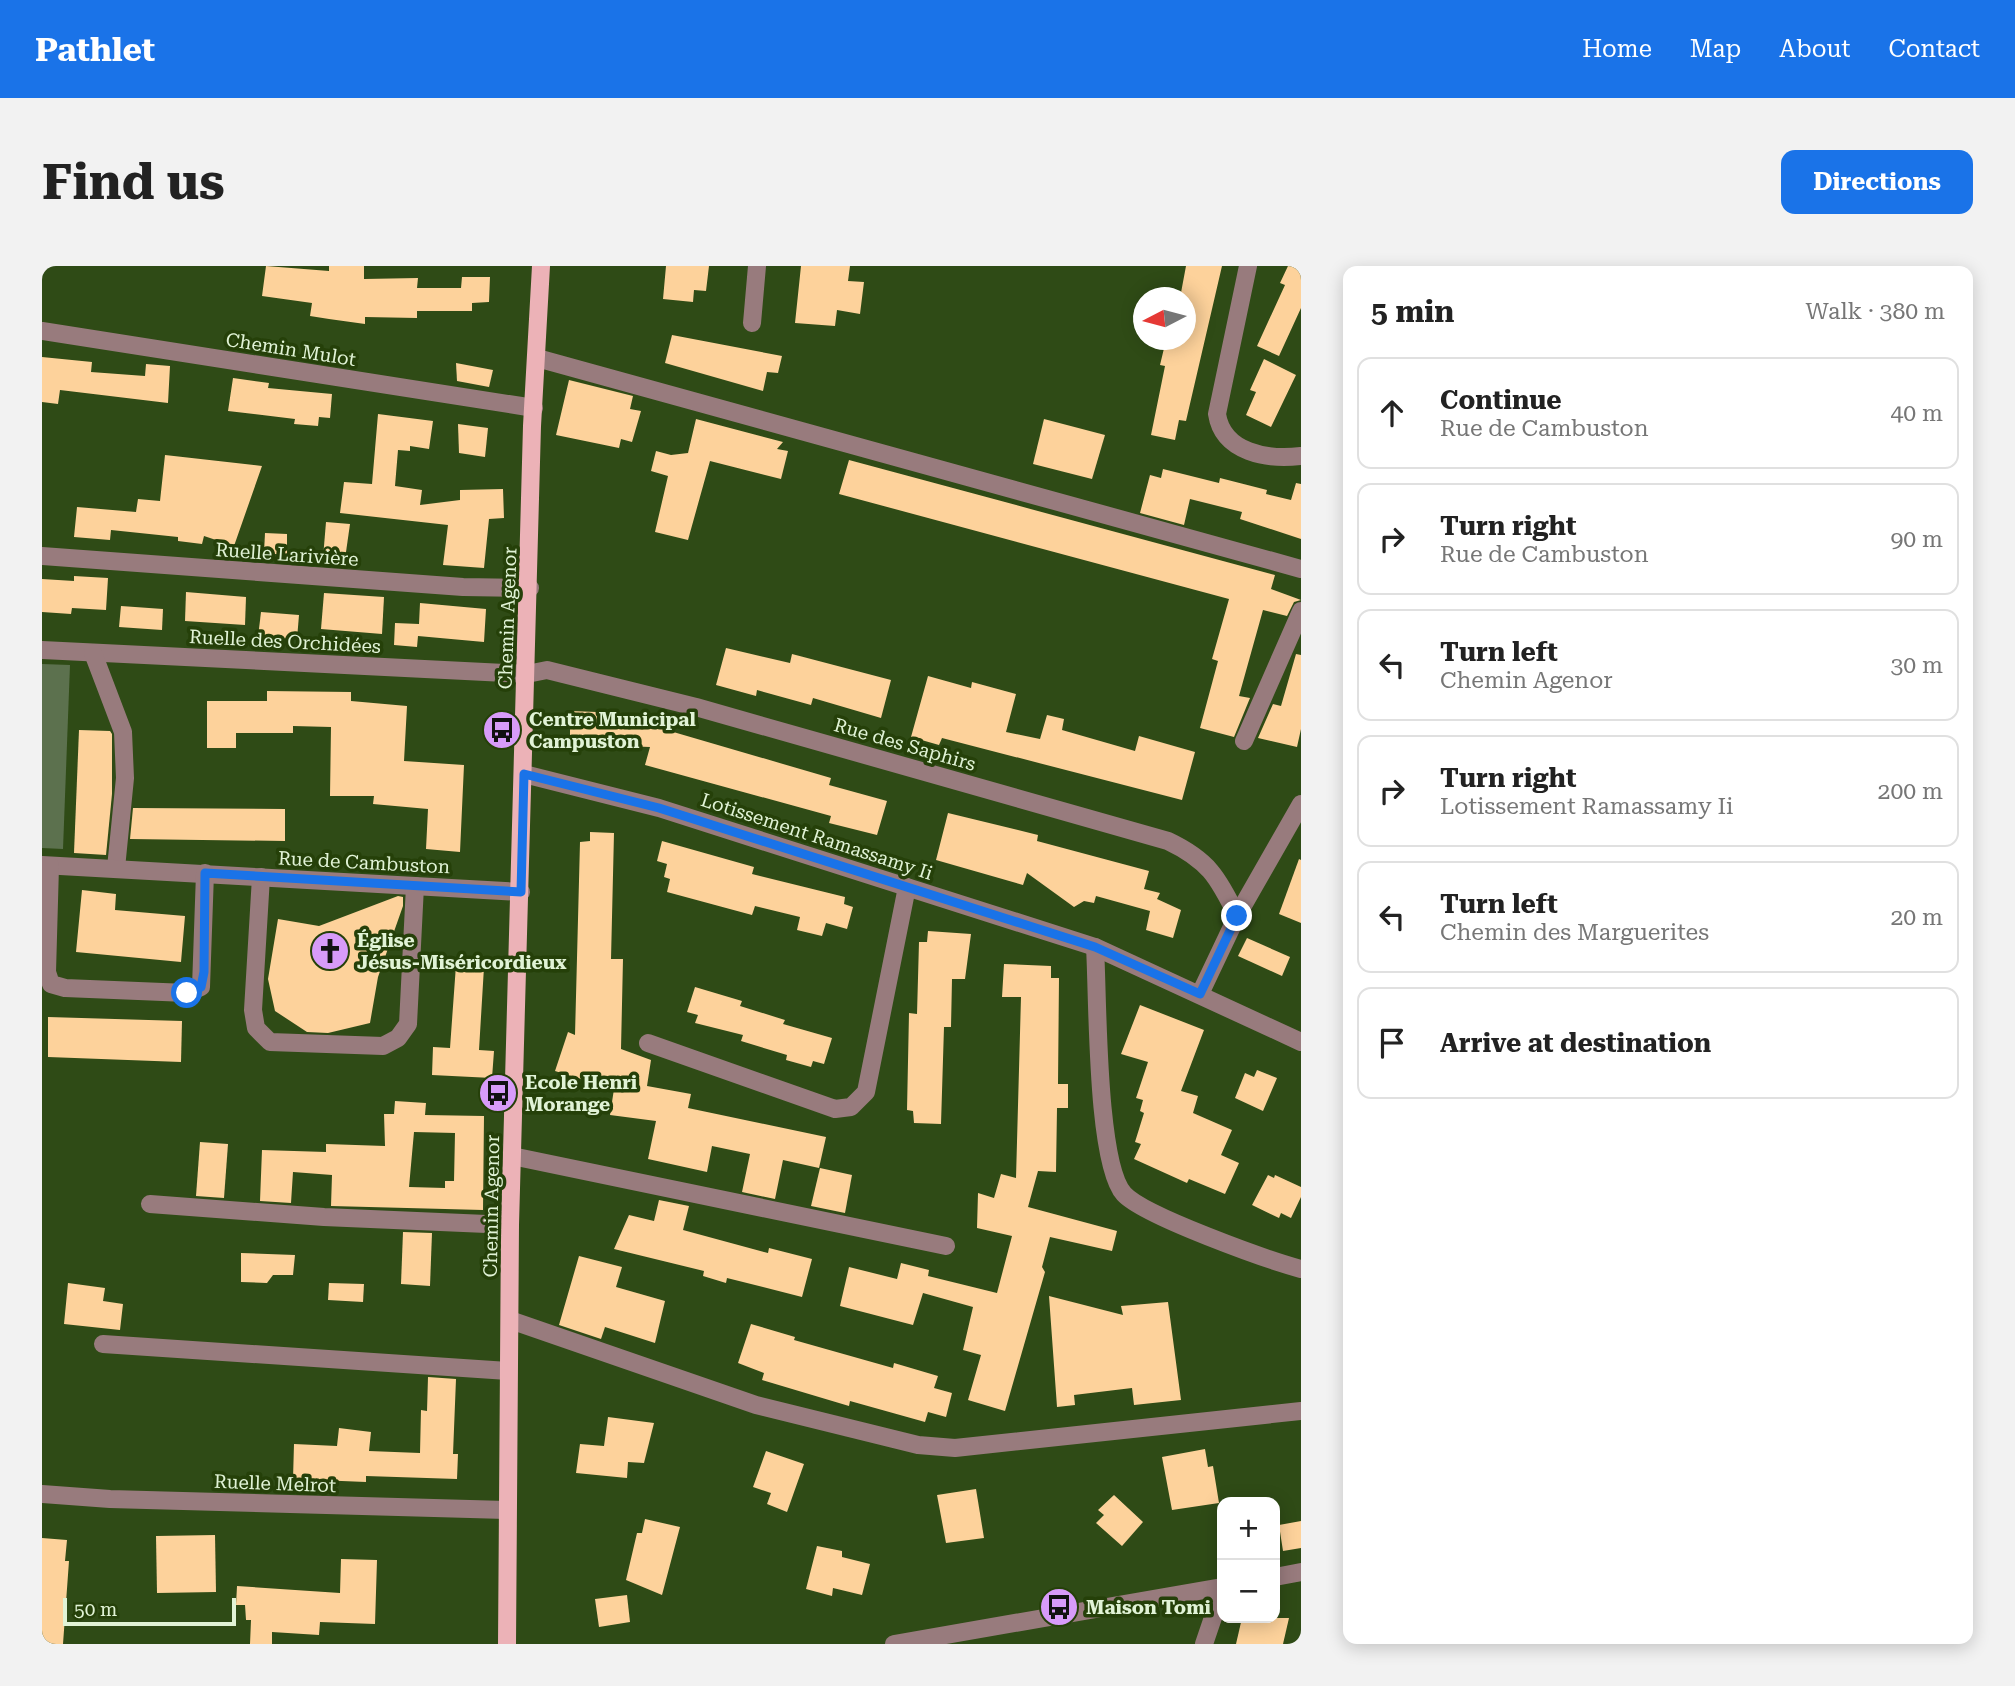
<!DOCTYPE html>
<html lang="en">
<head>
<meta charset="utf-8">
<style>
	body { margin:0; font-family:"Roboto Serif",serif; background:#f2f2f2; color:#222 }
	.controls { position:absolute; right:21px; bottom:21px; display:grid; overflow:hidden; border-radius:14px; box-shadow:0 4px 18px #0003 }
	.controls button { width:63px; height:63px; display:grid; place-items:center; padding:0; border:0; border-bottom:2px solid #e0e0e0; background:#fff; color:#222; font:35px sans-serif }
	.compass { position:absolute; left:1091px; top:21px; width:63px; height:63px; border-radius:50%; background:#fff; box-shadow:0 4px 18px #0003; rotate:264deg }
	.scale { position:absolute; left:21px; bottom:18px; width:173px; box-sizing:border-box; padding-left:7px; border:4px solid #e1f3d6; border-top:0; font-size:19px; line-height:24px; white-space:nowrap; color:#e1f3d6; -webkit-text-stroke:5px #254009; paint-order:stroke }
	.stop { position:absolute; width:21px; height:21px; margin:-16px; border:5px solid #1a73e8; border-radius:50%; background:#fff }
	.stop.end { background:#1a73e8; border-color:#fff; box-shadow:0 2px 7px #0008 }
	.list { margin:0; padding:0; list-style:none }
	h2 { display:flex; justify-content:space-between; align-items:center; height:91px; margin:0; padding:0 28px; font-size:30px }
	h2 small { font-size:23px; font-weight:400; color:#767676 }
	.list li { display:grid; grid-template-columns:46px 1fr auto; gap:21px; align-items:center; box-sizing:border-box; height:112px; margin:0 14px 14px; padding:0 14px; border:2px solid #e0e0e0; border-radius:14px }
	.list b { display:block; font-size:26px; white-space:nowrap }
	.list p { margin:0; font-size:23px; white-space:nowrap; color:#767676 }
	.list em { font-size:23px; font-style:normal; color:#767676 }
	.icon { flex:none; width:38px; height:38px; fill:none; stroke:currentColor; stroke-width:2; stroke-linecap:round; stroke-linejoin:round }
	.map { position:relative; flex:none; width:1259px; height:1378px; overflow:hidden; border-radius:14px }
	header { display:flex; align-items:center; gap:42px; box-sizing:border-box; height:98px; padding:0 35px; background:#1a73e8; color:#fff }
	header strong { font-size:33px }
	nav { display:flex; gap:38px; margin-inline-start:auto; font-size:24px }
	.intro { display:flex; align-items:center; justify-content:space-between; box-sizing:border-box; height:168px; padding:0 42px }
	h1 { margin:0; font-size:49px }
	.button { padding:18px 32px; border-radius:14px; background:#1a73e8; color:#fff; font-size:24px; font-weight:700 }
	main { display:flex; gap:42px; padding:0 42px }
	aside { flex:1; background:#fff; border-radius:14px; box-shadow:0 4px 18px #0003 }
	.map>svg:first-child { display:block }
	.green { fill:#5c714e }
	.building { fill:#fdd29b; fill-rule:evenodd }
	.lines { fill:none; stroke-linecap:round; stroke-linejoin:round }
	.minor { stroke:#987b7d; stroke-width:18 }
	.major { stroke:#ecb2b7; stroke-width:18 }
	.route { stroke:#1a73e8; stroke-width:9 }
	.labels { text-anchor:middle; stroke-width:7; stroke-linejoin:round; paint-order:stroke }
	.street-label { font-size:19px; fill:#e1f3d6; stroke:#254009 }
	.poi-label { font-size:19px; font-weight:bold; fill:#e1f3d6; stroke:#254009; text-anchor:start }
</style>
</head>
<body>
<header>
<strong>Pathlet</strong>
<nav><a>Home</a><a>Map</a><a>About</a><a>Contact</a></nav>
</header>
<div class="intro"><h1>Find us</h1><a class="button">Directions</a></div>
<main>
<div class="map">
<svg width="1259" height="1378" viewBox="0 0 1259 1378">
	<rect width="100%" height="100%" fill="#2f4b16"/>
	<path class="green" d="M 0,398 L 28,399 L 21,583 L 0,582 Z"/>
	<g class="building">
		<path d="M 224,0 L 287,5 L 287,0 L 322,0 L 322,13 L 376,12 L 375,22 L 419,22 L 420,11 L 448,11 L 447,36 L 430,37 L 430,45 L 375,45 L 375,52 L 323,51 L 323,58 L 287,53 L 268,50 L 270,37 L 220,30 Z"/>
		<path d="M 624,0 L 667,0 L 664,25 L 652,24 L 651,36 L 621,33 Z"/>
		<path d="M 759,0 L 808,0 L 806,15 L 822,16 L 818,48 L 795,44 L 793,60 L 753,57 Z"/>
		<path d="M 1144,0 L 1180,0 L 1144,155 L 1137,154 L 1133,174 L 1109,169 L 1123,100 L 1118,99 L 1124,74 L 1144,74 L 1144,32 L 1138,32 Z"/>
		<path d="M 1246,0 L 1259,0 L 1259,42 L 1237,90 L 1215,80 L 1243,19 L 1238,17 Z"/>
		<path d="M 630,69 L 740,90 L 736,107 L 725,106 L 721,125 L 623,97 Z"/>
		<path d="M 0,91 L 50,96 L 49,106 L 103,110 L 104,98 L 128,100 L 126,137 L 18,124 L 16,138 L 0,136 Z"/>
		<path d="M 1222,93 L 1254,109 L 1229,161 L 1204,149 L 1214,126 L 1208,124 Z"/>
		<path d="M 414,97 L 451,104 L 447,121 L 415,115 Z"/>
		<path d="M 191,112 L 227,117 L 226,122 L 290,128 L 288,152 L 277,151 L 276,160 L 252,158 L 253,153 L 186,145 Z"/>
		<path d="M 527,114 L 591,130 L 588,143 L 599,145 L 590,176 L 579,173 L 577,182 L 514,169 Z"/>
		<path d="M 336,148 L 391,155 L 387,183 L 368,180 L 368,185 L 356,184 L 353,220 L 380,224 L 378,239 L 418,234 L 418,224 L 461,223 L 462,252 L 447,253 L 442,302 L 401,299 L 406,259 L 298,247 L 302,216 L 330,218 Z"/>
		<path d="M 654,153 L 741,176 L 735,183 L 746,185 L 739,213 L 668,195 L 646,274 L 613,266 L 626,210 L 609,205 L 614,185 L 629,189 L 646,187 Z"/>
		<path d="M 1002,153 L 1063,169 L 1050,213 L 991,198 Z"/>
		<path d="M 416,158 L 446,162 L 443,191 L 417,187 Z"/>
		<path d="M 123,189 L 220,200 L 192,280 L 162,270 L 160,278 L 136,275 L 136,271 L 69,264 L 68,274 L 32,271 L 35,241 L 94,246 L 96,233 L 118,235 Z"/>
		<path d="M 807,194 L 1233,309 L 1229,323 L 1259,334 L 1252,336 L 1245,350 L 1221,344 L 1197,430 L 1208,432 L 1192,471 L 1158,462 L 1176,395 L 1170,393 L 1187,333 L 797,228 Z"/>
		<path d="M 1121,203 L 1177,217 L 1178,212 L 1225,224 L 1224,228 L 1249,234 L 1254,217 L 1259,218 L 1259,273 L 1198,253 L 1200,246 L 1148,233 L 1142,259 L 1098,247 L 1108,209 L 1119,212 Z"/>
		<path d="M 284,256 L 308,258 L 303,293 L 281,292 Z"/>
		<path d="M 223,267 L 245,268 L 245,289 L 222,287 Z"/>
		<path d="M 32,310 L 66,312 L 64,344 L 30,342 L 29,348 L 0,346 L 0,313 L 32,315 Z"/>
		<path d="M 144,326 L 204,331 L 203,359 L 143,355 Z"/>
		<path d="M 282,327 L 342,331 L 340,368 L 279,363 Z"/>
		<path d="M 378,337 L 444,343 L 442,376 L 376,370 L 375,381 L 352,379 L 353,357 L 377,358 Z"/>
		<path d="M 79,340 L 121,343 L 120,364 L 77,361 Z"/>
		<path d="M 219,346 L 257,349 L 255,373 L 216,371 Z"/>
		<path d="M 684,382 L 748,397 L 750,388 L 849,414 L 839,452 L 771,432 L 769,439 L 715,424 L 714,430 L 674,419 Z"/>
		<path d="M 1254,388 L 1259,389 L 1259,463 L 1255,481 L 1216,472 L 1231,438 L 1239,440 Z"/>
		<path d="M 886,410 L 929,422 L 930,416 L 974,428 L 964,466 L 998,473 L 1005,449 L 1022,453 L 1020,464 L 1093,485 L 1097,470 L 1153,486 L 1140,534 L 900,472 L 897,479 L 869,471 Z"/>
		<path d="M 225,425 L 309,426 L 309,435 L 365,440 L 362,495 L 422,499 L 418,586 L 384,583 L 386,543 L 331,538 L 332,530 L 288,530 L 289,461 L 251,460 L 251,467 L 194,467 L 194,482 L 165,482 L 165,435 L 225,435 Z"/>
		<path d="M 528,445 L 607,448 L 604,458 L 789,512 L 787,519 L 845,535 L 835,569 L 787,557 L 789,550 L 603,499 L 608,481 L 528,478 Z"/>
		<path d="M 37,464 L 68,465 L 70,468 L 70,528 L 64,589 L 32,587 Z"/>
		<path d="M 91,542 L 243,543 L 243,575 L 88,573 Z"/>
		<path d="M 906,547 L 996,569 L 995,575 L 1107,605 L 1102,623 L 1118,627 L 1115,633 L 1139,644 L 1131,672 L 1104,664 L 1108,645 L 1054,630 L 1052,637 L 1042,635 L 1032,641 L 985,607 L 981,619 L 894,594 Z"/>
		<path d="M 548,566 L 572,567 L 569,693 L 581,693 L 579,783 L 609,794 L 605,820 L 649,828 L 646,842 L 784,871 L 777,902 L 741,894 L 733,933 L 700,926 L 708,888 L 670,880 L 665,906 L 606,893 L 614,855 L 568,849 L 572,823 L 513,805 L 526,766 L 533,769 L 538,576 L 548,575 Z"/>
		<path d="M 620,575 L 712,601 L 710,608 L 803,631 L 802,638 L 811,641 L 805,663 L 784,657 L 780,670 L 755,664 L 758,651 L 713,640 L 710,649 L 625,626 L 628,613 L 622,611 L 625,598 L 615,595 Z"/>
		<path d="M 1257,593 L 1259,594 L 1259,657 L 1237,648 Z"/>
		<path d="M 40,624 L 74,628 L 73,644 L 143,650 L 139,696 L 34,686 Z"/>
		<path d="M 356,630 L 361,631 L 361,640 L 336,711 L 328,757 L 286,767 L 265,766 L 233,745 L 226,713 L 236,653 L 277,660 Z"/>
		<path d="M 886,665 L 929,668 L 923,713 L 910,713 L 909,761 L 902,761 L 899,858 L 872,857 L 871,845 L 865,844 L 867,747 L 875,748 L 877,676 L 885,676 Z"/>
		<path d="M 1205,672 L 1248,691 L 1240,710 L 1196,690 Z"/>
		<path d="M 962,698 L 1009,700 L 1009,712 L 1017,712 L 1016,818 L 1026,818 L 1026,842 L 1015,842 L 1014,906 L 996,905 L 986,941 L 1075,965 L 1070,985 L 1008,971 L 1000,1001 L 1003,1006 L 963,1145 L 926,1134 L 939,1089 L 921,1084 L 931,1041 L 881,1027 L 871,1059 L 798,1040 L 807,1001 L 855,1013 L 859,997 L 887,1004 L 886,1010 L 955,1027 L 970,970 L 935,962 L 936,927 L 952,932 L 959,908 L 974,912 L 979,731 L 960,731 Z"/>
		<path d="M 414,699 L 442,701 L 437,784 L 452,785 L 450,812 L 390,809 L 391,781 L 408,782 Z"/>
		<path d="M 653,721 L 700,735 L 698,740 L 743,754 L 741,758 L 790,772 L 782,798 L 771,795 L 769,801 L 744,794 L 745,789 L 699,775 L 701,769 L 653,757 L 656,749 L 645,746 Z"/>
		<path d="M 1098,739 L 1162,764 L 1139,825 L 1156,830 L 1151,847 L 1190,864 L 1179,889 L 1197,897 L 1183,928 L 1147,913 L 1145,917 L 1092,893 L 1099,878 L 1093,876 L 1102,847 L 1098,845 L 1101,834 L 1094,832 L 1106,796 L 1079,788 Z"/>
		<path d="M 6,751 L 140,755 L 139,796 L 6,791 Z"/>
		<path d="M 1215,804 L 1235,812 L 1221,845 L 1193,832 L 1203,807 L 1212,811 Z"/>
		<path d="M 353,835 L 384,837 L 383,849 L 442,850 L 441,944 L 289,940 L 290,909 L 251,906 L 249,937 L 218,935 L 220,884 L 284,886 L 284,878 L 343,880 L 342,848 L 352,848 ZM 372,866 L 413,867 L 412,915 L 403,915 L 403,922 L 367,921 Z"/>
		<path d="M 158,876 L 186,878 L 182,932 L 154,930 Z"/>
		<path d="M 778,902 L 810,909 L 803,947 L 769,940 Z"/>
		<path d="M 1226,909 L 1232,912 L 1233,909 L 1259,921 L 1259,931 L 1249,952 L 1239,947 L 1237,952 L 1210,939 Z"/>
		<path d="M 617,934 L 647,940 L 641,964 L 726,987 L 727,982 L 770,993 L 760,1031 L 685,1012 L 684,1017 L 661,1010 L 662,1005 L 572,983 L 587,949 L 612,955 Z"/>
		<path d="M 361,966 L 390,967 L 388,1020 L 359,1018 Z"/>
		<path d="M 199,987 L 253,989 L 251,1009 L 231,1009 L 225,1017 L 199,1016 Z"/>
		<path d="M 537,990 L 580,1001 L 574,1021 L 623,1035 L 613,1077 L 563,1061 L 559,1073 L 517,1059 Z"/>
		<path d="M 26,1017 L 63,1022 L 61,1035 L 81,1038 L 78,1064 L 22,1058 Z"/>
		<path d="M 287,1017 L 322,1018 L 321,1036 L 286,1034 Z"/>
		<path d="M 1007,1030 L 1081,1049 L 1079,1040 L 1126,1036 L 1139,1134 L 1092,1139 L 1090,1122 L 1032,1129 L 1033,1139 L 1015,1141 Z"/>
		<path d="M 709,1058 L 753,1071 L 752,1074 L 851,1102 L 852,1097 L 896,1110 L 892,1122 L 910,1127 L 904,1151 L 886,1146 L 883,1156 L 808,1135 L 807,1140 L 720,1114 L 722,1107 L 696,1097 Z"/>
		<path d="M 386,1111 L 414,1113 L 411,1188 L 416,1188 L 415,1213 L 324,1210 L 324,1216 L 251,1213 L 252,1178 L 295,1180 L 297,1162 L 329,1166 L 327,1185 L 378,1187 L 379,1144 L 385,1145 Z"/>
		<path d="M 566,1151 L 612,1157 L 602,1197 L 586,1196 L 585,1212 L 534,1207 L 538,1178 L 562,1180 Z"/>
		<path d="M 1163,1183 L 1166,1201 L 1171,1200 L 1177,1237 L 1130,1244 L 1120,1191 Z"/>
		<path d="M 724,1185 L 762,1198 L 745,1246 L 725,1238 L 729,1227 L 711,1221 Z"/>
		<path d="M 934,1223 L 942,1272 L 904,1277 L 895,1229 Z"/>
		<path d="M 1072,1229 L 1101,1256 L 1080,1280 L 1054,1257 L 1062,1249 L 1056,1244 Z"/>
		<path d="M 603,1253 L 638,1261 L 620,1329 L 584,1314 L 595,1267 L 600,1267 Z"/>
		<path d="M 1259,1255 L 1259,1282 L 1241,1285 L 1237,1259 Z"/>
		<path d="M 173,1269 L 174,1326 L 115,1327 L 114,1270 Z"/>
		<path d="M 0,1272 L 25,1274 L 23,1295 L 27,1295 L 21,1378 L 0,1378 Z"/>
		<path d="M 775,1280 L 800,1285 L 800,1291 L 828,1298 L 820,1329 L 791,1322 L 790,1330 L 764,1323 Z"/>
		<path d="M 299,1293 L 335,1294 L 333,1358 L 278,1356 L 277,1369 L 230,1366 L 230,1378 L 208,1378 L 209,1354 L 204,1354 L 203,1339 L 194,1339 L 195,1320 L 298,1327 Z"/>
		<path d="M 585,1329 L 588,1356 L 557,1361 L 553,1333 Z"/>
		<path d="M 1200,1352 L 1247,1352 L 1241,1378 L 1194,1378 Z"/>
	</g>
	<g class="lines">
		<g class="minor">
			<path d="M 1206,0 L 1175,148 C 1181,187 1226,194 1259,190"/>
			<path d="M 710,57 L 715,0"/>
			<path d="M 0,65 L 492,142"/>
			<path d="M 495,92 L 1259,303"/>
			<path d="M 0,290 L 421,321 L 488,322"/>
			<path d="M 0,384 L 485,408 L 505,404 L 654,441 L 1126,575 C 1166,594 1176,611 1195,650"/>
			<path d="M 51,387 L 81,466 L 83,512 L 74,602"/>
			<path d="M 1202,475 L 1259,345"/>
			<path d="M 482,508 L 617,542 L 1053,681 L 1259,776"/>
			<path d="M 0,599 L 479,626"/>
			<path d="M 8,600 L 5,706 L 9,718 L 23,722 L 145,727 L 159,721 L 163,607"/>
			<path d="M 219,611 L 211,744 L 214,762 L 228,776 L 341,780 L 356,772 L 366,758 L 373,620"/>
			<path d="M 1053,681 C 1056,730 1054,897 1082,928 C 1102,950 1226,994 1259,1003"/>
			<path d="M 1158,728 L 1195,650 L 1259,538"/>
			<path d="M 606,777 L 793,843 L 809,841 L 824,826 L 865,621"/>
			<path d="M 470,890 L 904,980"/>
			<path d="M 108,938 L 282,951 L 468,959"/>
			<path d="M 468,1054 L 714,1139 L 876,1179 L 913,1182 L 1259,1145"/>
			<path d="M 61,1078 L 466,1105"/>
			<path d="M 0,1228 L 68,1233 L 464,1244"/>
			<path d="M 1233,1311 L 1259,1306"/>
			<path d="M 852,1378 L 1180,1321"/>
			<path d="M 1162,1378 L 1180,1325"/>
		</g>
		<path class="major" d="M 465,1378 L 468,959 L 490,160 L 499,0"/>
	</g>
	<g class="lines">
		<path class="route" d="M 145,727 L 159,721 L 162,706 L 163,607 L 479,626 L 482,508 L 617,542 L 1053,681 L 1158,728 L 1195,650"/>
	</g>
	<defs>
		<symbol id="bus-disc" viewBox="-11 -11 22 22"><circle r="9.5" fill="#d79bf9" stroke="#254009"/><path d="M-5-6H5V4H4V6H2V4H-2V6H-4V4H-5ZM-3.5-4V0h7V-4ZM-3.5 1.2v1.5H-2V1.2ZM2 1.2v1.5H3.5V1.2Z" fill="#111"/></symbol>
		<symbol id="church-disc" viewBox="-11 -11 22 22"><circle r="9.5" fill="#d79bf9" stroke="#254009"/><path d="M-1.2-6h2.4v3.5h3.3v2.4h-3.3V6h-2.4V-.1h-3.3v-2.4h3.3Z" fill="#111"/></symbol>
	</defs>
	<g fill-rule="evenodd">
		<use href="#bus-disc" x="438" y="442" width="44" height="44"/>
		<use href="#church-disc" x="266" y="663" width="44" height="44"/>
		<use href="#bus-disc" x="434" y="805" width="44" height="44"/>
		<use href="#bus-disc" x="995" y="1319" width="44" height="44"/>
	</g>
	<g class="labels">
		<g class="street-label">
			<text transform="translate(249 83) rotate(9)" y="7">Chemin Mulot</text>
			<text transform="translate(245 288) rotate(4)" y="7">Ruelle Larivière</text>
			<text transform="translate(465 352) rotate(-88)" y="7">Chemin Agenor</text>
			<text transform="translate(243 375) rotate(3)" y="7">Ruelle des Orchidées</text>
			<text transform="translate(863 478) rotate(16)" y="7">Rue des Saphirs</text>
			<text transform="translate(775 570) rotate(18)" y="7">Lotissement Ramassamy Ii</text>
			<text transform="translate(322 596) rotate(3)" y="7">Rue de Cambuston</text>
			<text transform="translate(449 940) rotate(-89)" y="7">Chemin Agenor</text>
			<text transform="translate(233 1217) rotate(2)" y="7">Ruelle Melrot</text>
		</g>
		<g class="poi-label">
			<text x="487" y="460">Centre Municipal<tspan x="487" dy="22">Campuston</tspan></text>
			<text x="315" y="681">Église<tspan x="315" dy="22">Jésus-Miséricordieux</tspan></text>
			<text x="483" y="823">Ecole Henri<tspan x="483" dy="22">Morange</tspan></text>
			<text x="1044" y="1348">Maison Tomi</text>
		</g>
	</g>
</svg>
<div class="controls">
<button>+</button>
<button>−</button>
</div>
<svg class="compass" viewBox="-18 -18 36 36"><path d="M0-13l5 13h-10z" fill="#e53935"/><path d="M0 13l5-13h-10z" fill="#767676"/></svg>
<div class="scale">50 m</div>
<div class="stop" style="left:145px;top:727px"></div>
<div class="stop end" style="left:1195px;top:650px"></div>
</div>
<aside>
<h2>5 min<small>Walk · 380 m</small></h2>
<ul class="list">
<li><svg class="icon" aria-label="ahead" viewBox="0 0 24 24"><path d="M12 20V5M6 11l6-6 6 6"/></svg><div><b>Continue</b><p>Rue de Cambuston</p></div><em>40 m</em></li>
<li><svg class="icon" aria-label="right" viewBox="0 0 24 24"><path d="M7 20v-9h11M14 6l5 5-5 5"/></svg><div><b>Turn right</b><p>Rue de Cambuston</p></div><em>90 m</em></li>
<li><svg class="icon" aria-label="left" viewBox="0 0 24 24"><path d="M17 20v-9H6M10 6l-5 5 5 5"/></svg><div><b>Turn left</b><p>Chemin Agenor</p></div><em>30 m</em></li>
<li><svg class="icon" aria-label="right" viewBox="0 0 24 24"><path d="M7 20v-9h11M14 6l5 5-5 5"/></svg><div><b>Turn right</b><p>Lotissement Ramassamy Ii</p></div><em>200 m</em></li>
<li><svg class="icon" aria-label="left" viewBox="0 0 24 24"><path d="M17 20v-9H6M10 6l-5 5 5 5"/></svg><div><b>Turn left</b><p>Chemin des Marguerites</p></div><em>20 m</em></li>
<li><svg class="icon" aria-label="arrive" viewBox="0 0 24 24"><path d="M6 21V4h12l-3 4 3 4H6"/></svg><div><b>Arrive at destination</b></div></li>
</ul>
</aside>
</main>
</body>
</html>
